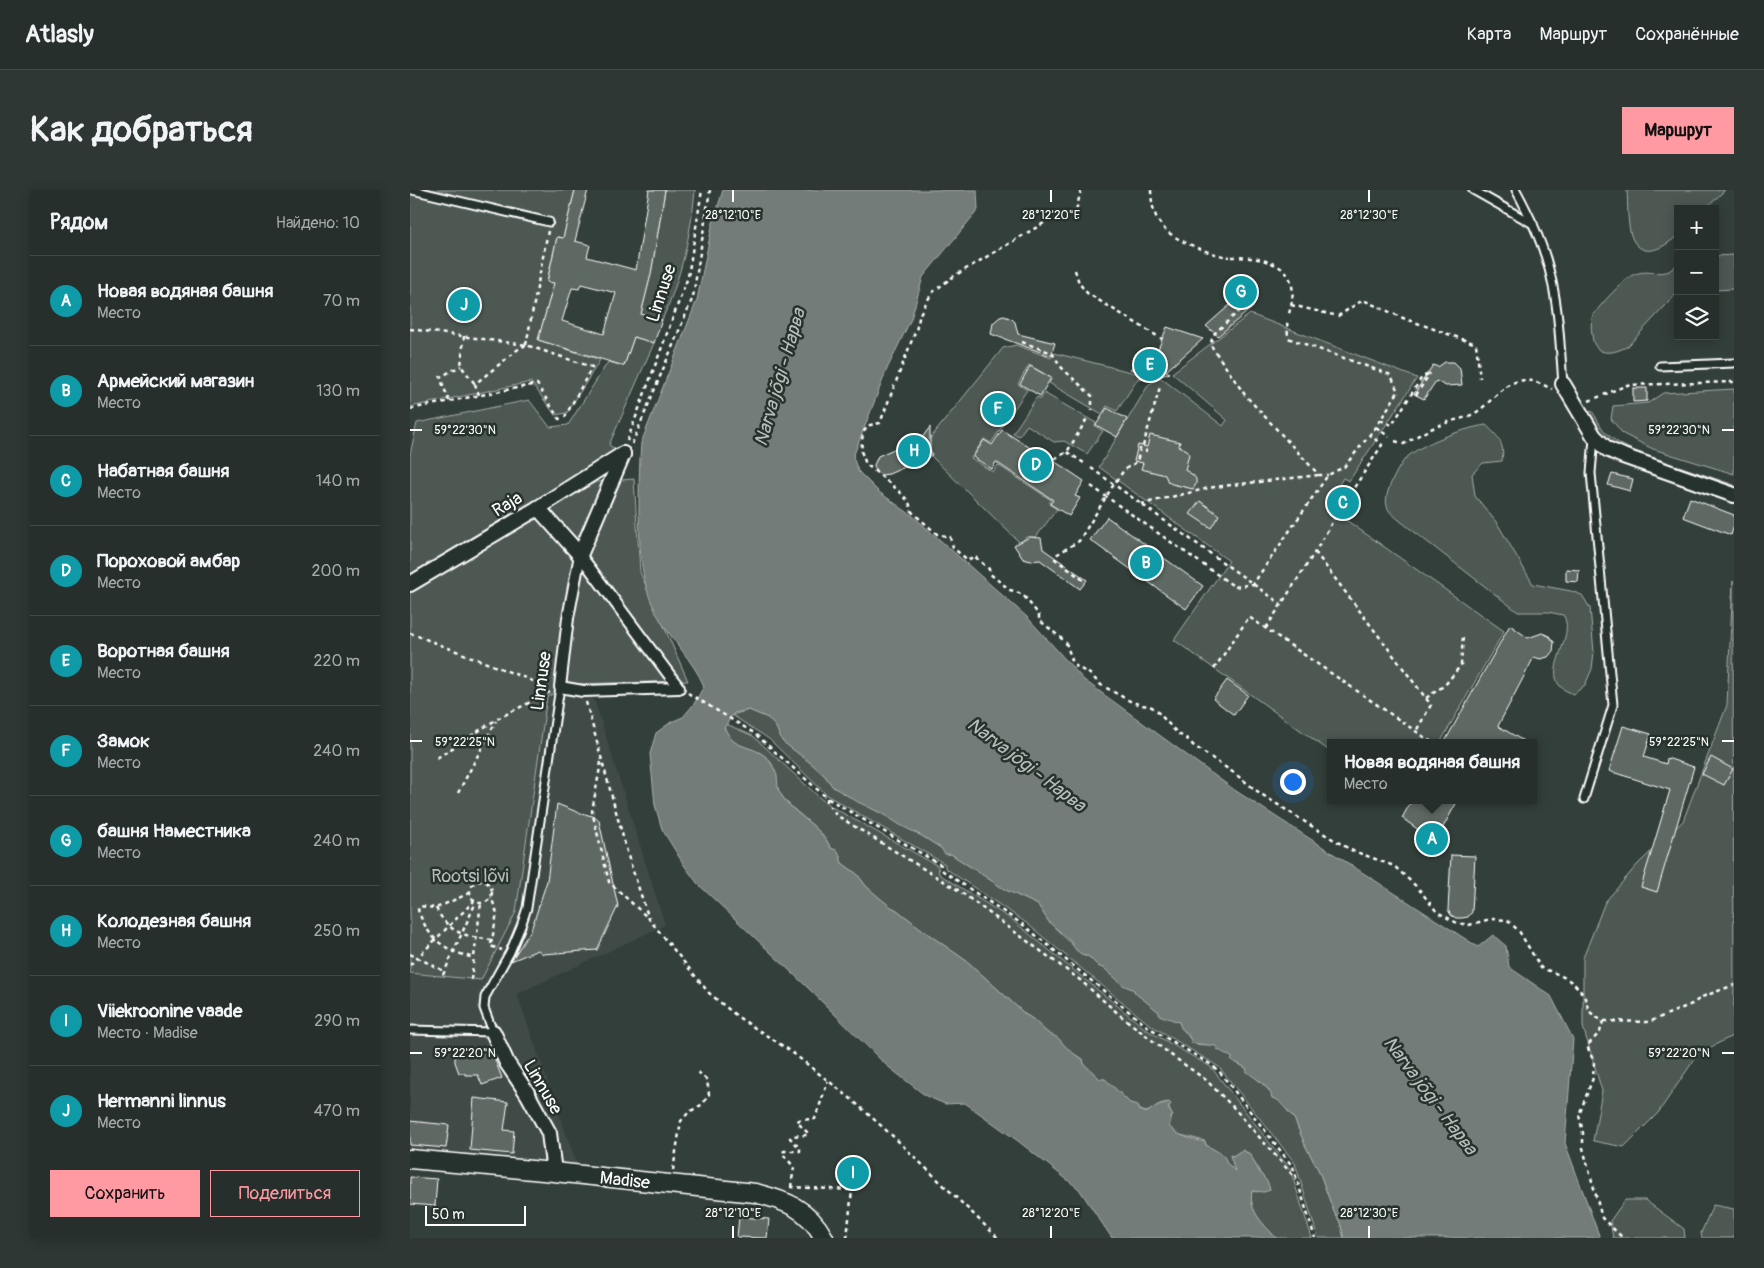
<!DOCTYPE html>
<html lang="ru">
<head>
<meta charset="utf-8">
<style>
	body { margin:0; font-family:Pangolin,sans-serif; background:#2e3734; color:#f1f3f6 }
	.controls { position:absolute; right:15px; top:15px; display:grid; overflow:hidden; border-radius:0px; box-shadow:0 2px 12px #0003 }
	.controls button { width:45px; height:45px; display:grid; place-items:center; padding:0; border:0; border-bottom:1px solid #424a48; background:#262f2c; color:#f1f3f6; font:25px sans-serif }
	.scale { position:absolute; left:15px; bottom:12px; width:101px; box-sizing:border-box; padding-left:5px; border:2px solid #fff; border-top:0; font-size:14px; line-height:18px; white-space:nowrap; color:#fff; -webkit-text-stroke:4px #26332d; paint-order:stroke }
	.you { position:absolute; left:882px; top:591px; width:18px; height:18px; margin:-12px; border:4px solid #fff; border-radius:50%; background:#1a73e8; box-shadow:0 0 0 8px #1a73e833 }
	.badge { display:grid; place-items:center; width:32px; height:32px; border-radius:50%; background:#ff9aa2; color:#fff; font-size:16px; font-weight:700 }
	.pin { position:absolute; translate:-50% -50%; border:2px solid #fff; box-shadow:0 1px 5px #0006 }
	.popup { position:absolute; left:917px; top:549px; width:210px; height:65px; box-sizing:border-box; display:grid; place-content:center; border-radius:0px; background:#262f2c; filter:drop-shadow(0 1px 4px #0005); font-size:16px; white-space:nowrap; color:#a4a9a9 }
	.popup b { font-size:19px; color:#f1f3f6 }
	.popup::after { content:''; position:absolute; left:50%; top:100%; margin-left:-10px; border:10px solid transparent; border-top-color:#262f2c }
	.list { margin:0; padding:0; list-style:none }
	h2 { display:flex; justify-content:space-between; align-items:center; height:65px; margin:0; padding:0 20px; font-size:21px }
	h2 small { font-size:16px; font-weight:400; color:#a4a9a9 }
	.list li { display:grid; grid-template-columns:32px 1fr auto; gap:15px; align-items:center; box-sizing:border-box; height:90px; padding:0 20px; border-top:1px solid #424a48 }
	.list b { display:block; font-size:19px; white-space:nowrap }
	.list p { margin:0; font-size:16px; white-space:nowrap; color:#a4a9a9 }
	.list em { font-size:16px; font-style:normal; color:#a4a9a9 }
	.actions { display:flex; gap:10px; padding:15px 20px }
	.actions a { flex:1; padding:11px 0; border:1px solid #ff9aa2; border-radius:0px; text-align:center; font-size:18px; color:#ff9aa2 }
	.actions .main { background:#ff9aa2; color:#111 }
	.icon { flex:none; width:28px; height:28px; fill:none; stroke:currentColor; stroke-width:2; stroke-linecap:round; stroke-linejoin:round }
	.map { position:relative; flex:none; width:1324px; height:1048px; overflow:hidden; border-radius:0px }
	header { display:flex; align-items:center; gap:30px; box-sizing:border-box; height:70px; padding:0 25px; background:#262f2c; border-bottom:1px solid #424a48 }
	header strong { font-size:24px }
	nav { display:flex; gap:28px; margin-inline-start:auto; font-size:18px }
	.intro { display:flex; align-items:center; justify-content:space-between; box-sizing:border-box; height:120px; padding:0 30px }
	h1 { margin:0; font-size:35px }
	.button { padding:12px 22px; border-radius:0px; background:#ff9aa2; color:#111; font-size:18px; font-weight:700 }
	main { display:flex; gap:30px; padding:0 30px }
	aside { flex:1; background:#262f2c; border-radius:0px; box-shadow:0 2px 12px #0003 }
	.map>svg:first-child { display:block }
	.built { fill:#404c47 }
	.green { fill:#4d5853; stroke:#a6aca9 }
	.water { fill:#737b78; stroke:#abb0ae }
	.building { fill:#5f6964; stroke:#fff; fill-rule:evenodd }
	.lines { fill:none; stroke-linecap:round; stroke-linejoin:round }
	.service-casing { stroke:#fff; stroke-width:11 }
	.pedestrian-casing { stroke:#fff; stroke-width:14 }
	.minor-casing { stroke:#fff; stroke-width:18 }
	.tertiary-casing { stroke:#fff; stroke-width:21 }
	.path { stroke:#fff; stroke-width:2.5; stroke-dasharray:4 4; stroke-linecap:butt }
	.service { stroke:#26332d; stroke-width:7 }
	.pedestrian { stroke:#26332d; stroke-width:10 }
	.minor { stroke:#26332d; stroke-width:14 }
	.tertiary { stroke:#26332d; stroke-width:18 }
	.ticks { fill:none; stroke:#fff; stroke-width:2 }
	.labels { text-anchor:middle; stroke-width:5; stroke-linejoin:round; paint-order:stroke }
	.street-label { font-size:18px; fill:#fff; stroke:#26332d }
	.park-label { font-size:18px; fill:#b8bcba; stroke:#26332d }
	.water-label { font-size:19px; font-style:italic; fill:#b9bdbc; stroke:#26332d }
	.ticks-label { font-size:12px; text-anchor:middle; fill:#fff; stroke:#26332d; stroke-width:5; stroke-linejoin:round; paint-order:stroke }
</style>
</head>
<body>
<header>
<strong>Atlasly</strong>
<nav><a>Карта</a><a>Маршрут</a><a>Сохранённые</a></nav>
</header>
<div class="intro"><h1>Как добраться</h1><a class="button">Маршрут</a></div>
<main>
<aside>
<h2>Рядом<small>Найдено: 10</small></h2>
<ul class="list">
<li><span class="badge" style="background:#0f9aa8">A</span><div><b>Новая водяная башня</b><p>Место</p></div><em>70 m</em></li>
<li><span class="badge" style="background:#0f9aa8">B</span><div><b>Армейский магазин</b><p>Место</p></div><em>130 m</em></li>
<li><span class="badge" style="background:#0f9aa8">C</span><div><b>Набатная башня</b><p>Место</p></div><em>140 m</em></li>
<li><span class="badge" style="background:#0f9aa8">D</span><div><b>Пороховой амбар</b><p>Место</p></div><em>200 m</em></li>
<li><span class="badge" style="background:#0f9aa8">E</span><div><b>Воротная башня</b><p>Место</p></div><em>220 m</em></li>
<li><span class="badge" style="background:#0f9aa8">F</span><div><b>Замок</b><p>Место</p></div><em>240 m</em></li>
<li><span class="badge" style="background:#0f9aa8">G</span><div><b>башня Наместника</b><p>Место</p></div><em>240 m</em></li>
<li><span class="badge" style="background:#0f9aa8">H</span><div><b>Колодезная башня</b><p>Место</p></div><em>250 m</em></li>
<li><span class="badge" style="background:#0f9aa8">I</span><div><b>Viiekroonine vaade</b><p>Место · Madise</p></div><em>290 m</em></li>
<li><span class="badge" style="background:#0f9aa8">J</span><div><b>Hermanni linnus</b><p>Место</p></div><em>470 m</em></li>
</ul>
<div class="actions"><a class="main">Сохранить</a><a>Поделиться</a></div>
</aside>
<div class="map">
<svg width="1324" height="1048" viewBox="0 0 1324 1048">
	<rect width="100%" height="100%" fill="#333f3a"/>
	<filter id="ink" filterUnits="userSpaceOnUse"><feTurbulence type="fractalNoise" baseFrequency=".02" numOctaves="2"/><feDisplacementMap in="SourceGraphic" scale="10" xChannelSelector="R" yChannelSelector="G"/><feConvolveMatrix kernelMatrix="1 2 1 2 8 2 1 2 1" color-interpolation-filters="sRGB"/></filter>
	<g filter="url(#ink)">
		<path class="built" d="M 68,353 L 185,512 L 255,735 L 107,804 L 168,978 L 0,962 L 0,394 Z"/>
		<g class="green">
			<path d="M 0,0 L 165,0 L 153,48 L 147,47 L 137,91 L 144,93 L 128,150 L 190,170 L 157,223 L 145,225 L 121,192 L 0,217 Z"/>
			<path d="M 255,0 L 285,0 L 285,1 C 281,45 270,91 252,130 L 231,124 L 241,84 Z"/>
			<path d="M 1217,0 L 1315,0 L 1295,19 L 1268,19 L 1268,45 C 1255,57 1233,71 1222,48 C 1217,36 1218,13 1217,0 Z"/>
			<path d="M 1324,65 L 1324,99 L 1305,100 L 1305,66 Z"/>
			<path d="M 1268,74 L 1268,102 L 1218,156 C 1202,165 1183,167 1182,144 C 1181,138 1181,134 1182,128 C 1185,120 1210,94 1218,88 C 1232,77 1246,86 1259,81 C 1262,79 1265,76 1268,74 Z"/>
			<path d="M 840,124 L 1007,188 L 939,291 L 933,288 L 916,316 L 1094,441 L 1030,553 L 921,553 L 921,562 L 764,450 L 819,371 L 689,277 L 739,194 L 751,188 L 813,236 L 817,230 L 762,183 Z"/>
			<path d="M 224,147 L 244,153 L 199,255 L 213,264 L 0,394 L 0,265 L 7,233 L 119,210 L 140,237 L 158,235 L 198,172 L 214,176 Z"/>
			<path d="M 606,155 L 641,168 L 644,163 L 725,183 L 729,187 L 707,221 L 697,216 L 692,224 L 639,193 L 642,188 L 619,175 L 608,194 L 617,200 L 581,253 L 574,249 L 561,268 L 583,282 L 588,275 L 641,310 L 639,314 L 647,319 L 626,347 L 616,347 L 610,353 L 520,265 L 518,251 L 593,158 Z"/>
			<path d="M 1324,199 L 1324,284 L 1243,259 L 1213,244 L 1201,229 L 1203,216 L 1238,213 L 1253,203 Z"/>
			<path d="M 634,203 L 686,233 L 685,236 L 693,241 L 677,264 L 654,251 L 644,252 L 617,235 L 609,246 L 603,243 L 627,207 L 631,209 Z"/>
			<path d="M 1182,221 C 1186,227 1189,233 1192,238 C 1207,258 1236,265 1257,272 L 1255,278 L 1200,255 L 1175,225 Z"/>
			<path d="M 1076,235 C 1088,246 1095,253 1092,271 L 1073,273 L 1062,284 L 1065,306 L 1087,333 L 1123,394 L 1161,401 L 1172,405 L 1180,418 L 1184,462 L 1182,479 L 1175,495 L 1164,504 C 1121,491 1169,448 1153,425 L 1138,422 L 1108,422 L 989,330 C 986,327 980,323 978,319 C 974,311 978,300 981,293 C 985,285 989,276 995,269 C 1010,254 1054,238 1076,235 Z"/>
			<path d="M 1266,275 L 1324,295 L 1324,302 L 1263,281 Z"/>
			<path d="M 224,289 L 230,382 L 278,491 L 163,494 L 137,507 L 106,722 L 71,790 L 0,783 L 0,400 L 186,292 Z"/>
			<path d="M 1323,391 L 1324,845 L 1288,864 L 1248,923 L 1214,957 L 1183,951 L 1192,901 L 1173,837 L 1173,768 L 1195,712 L 1228,674 L 1273,631 L 1317,515 Z"/>
			<path d="M 339,520 L 358,528 L 366,537 L 372,551 L 402,574 L 415,586 L 423,597 L 512,646 L 531,658 L 536,664 L 541,664 L 594,699 L 628,715 L 639,732 L 674,766 L 678,766 L 688,776 L 695,779 L 708,790 L 724,800 L 749,822 L 769,832 C 770,836 782,853 786,854 C 792,856 800,853 806,856 C 812,859 818,864 823,869 L 821,870 L 836,878 L 874,915 L 884,928 L 896,957 L 909,981 L 924,1022 L 930,1032 L 934,1048 L 908,1048 L 885,973 L 809,877 L 739,834 L 615,732 L 535,678 L 535,674 L 418,606 L 359,549 L 322,525 Z"/>
			<path d="M 316,534 L 343,546 L 410,608 L 422,617 L 528,676 L 529,684 L 601,729 L 737,840 L 801,877 L 880,979 L 902,1048 L 866,1048 C 854,1034 838,1022 842,1001 L 847,1002 L 858,993 L 850,983 L 840,964 L 832,960 L 823,966 L 820,966 L 823,971 L 826,982 L 817,973 L 813,965 L 796,955 L 795,951 L 767,944 L 759,937 L 762,926 L 757,912 C 754,913 751,913 748,915 C 740,919 739,925 729,919 L 728,915 L 720,913 L 695,889 L 690,889 L 674,874 L 673,869 C 662,864 656,857 648,849 C 646,846 641,845 638,843 C 630,837 625,829 616,825 L 558,772 L 518,744 L 487,720 L 481,717 L 470,709 L 456,696 L 447,684 L 432,673 L 428,661 L 421,658 C 410,635 385,625 371,605 C 363,593 370,578 355,566 C 345,559 332,557 323,551 C 320,548 317,542 314,538 Z"/>
			<path d="M 1215,1010 L 1235,1010 L 1274,1039 L 1275,1048 L 1203,1048 L 1200,1031 Z"/>
			<path d="M 1303,1015 L 1324,1019 L 1324,1048 L 1292,1048 L 1291,1043 Z"/>
		</g>
		<path class="water" d="M 313,0 L 567,0 L 568,20 L 513,87 L 501,129 L 477,179 L 443,267 L 448,281 L 469,302 L 504,327 L 617,427 L 674,490 L 826,601 L 1068,757 L 1083,745 L 1096,756 L 1099,777 L 1141,806 L 1163,849 L 1155,953 L 1190,1048 L 934,1048 L 930,1032 L 924,1022 L 909,981 L 896,957 L 884,928 L 868,910 L 862,908 C 861,897 845,888 837,882 L 836,878 L 821,870 L 823,868 L 807,859 L 806,856 L 782,853 L 778,844 L 771,838 L 769,832 L 749,825 L 749,822 L 725,803 L 724,800 L 713,795 L 695,779 L 688,776 L 678,766 L 674,766 L 666,760 L 660,751 L 639,732 L 628,715 L 594,699 L 541,664 L 535,664 L 531,658 L 512,646 L 490,635 L 475,625 L 448,612 L 423,597 L 415,586 L 402,574 L 372,551 L 366,537 L 358,528 L 339,520 L 324,523 L 314,538 C 317,542 320,548 323,551 C 333,558 345,558 355,566 C 360,571 365,579 367,586 C 368,591 367,597 369,601 C 379,623 409,633 421,658 L 428,661 L 432,673 L 447,684 L 456,696 L 470,708 L 481,717 L 487,720 L 518,744 L 558,772 L 616,825 C 625,829 630,837 638,843 C 641,845 646,846 649,849 C 656,857 662,864 673,869 L 674,874 L 690,889 L 695,889 L 720,913 L 728,915 L 729,920 L 736,923 L 748,915 L 759,912 L 761,914 L 758,918 L 763,926 L 761,927 L 759,936 C 768,947 782,949 795,952 L 796,955 L 810,963 L 815,968 L 817,973 L 825,981 L 820,965 L 823,966 L 832,960 L 840,964 L 850,983 L 858,993 L 860,1000 L 854,1002 L 842,1001 C 838,1022 854,1034 866,1048 L 702,1048 L 669,999 L 608,951 L 555,913 L 535,914 L 516,906 L 476,875 L 396,796 L 288,694 L 274,675 L 252,639 L 245,615 L 240,564 L 246,543 L 261,532 L 273,527 L 284,514 L 294,496 C 283,470 261,450 248,426 C 229,391 230,359 229,322 C 229,298 229,276 231,253 L 287,110 L 302,36 Z"/>
		<g class="building">
			<path d="M 165,0 L 178,0 L 165,51 L 180,55 L 177,67 L 226,80 L 239,0 L 255,0 L 241,84 L 231,124 L 252,130 L 244,153 L 224,147 L 214,176 L 128,150 L 144,93 L 137,92 L 147,47 L 153,48 ZM 171,94 L 206,103 L 194,144 L 152,131 L 162,98 L 169,99 Z"/>
			<path d="M 832,89 L 839,92 L 844,99 L 843,117 L 808,146 L 796,136 L 821,114 L 818,105 L 822,91 Z"/>
			<path d="M 594,126 L 602,129 L 605,132 L 608,144 L 645,153 L 641,166 L 581,144 L 583,133 L 590,127 Z"/>
			<path d="M 757,137 L 793,149 L 756,181 L 760,183 L 742,189 L 730,188 L 734,182 L 720,179 L 733,166 L 747,162 Z"/>
			<path d="M 1035,172 L 1044,172 L 1050,178 L 1052,195 L 1036,196 L 1026,191 L 1014,209 L 1004,204 L 1023,175 L 1028,177 Z"/>
			<path d="M 620,176 L 641,188 L 630,206 L 610,194 Z"/>
			<path d="M 1223,198 L 1237,198 L 1237,211 L 1223,212 Z"/>
			<path d="M 697,218 L 717,229 L 707,247 L 686,235 Z"/>
			<path d="M 520,237 L 520,258 L 522,265 L 479,284 L 472,285 L 466,282 L 464,275 L 468,266 L 493,255 L 499,249 L 511,249 Z"/>
			<path d="M 592,240 L 622,259 L 623,257 L 674,291 L 665,306 L 670,308 L 659,326 L 640,314 L 643,310 L 586,272 L 582,279 L 563,267 L 574,250 L 582,255 Z"/>
			<path d="M 740,245 L 770,252 L 769,256 L 777,260 L 779,264 L 775,280 L 783,285 L 786,289 L 786,294 L 783,299 L 762,294 L 758,292 L 755,285 L 731,279 L 733,273 L 724,271 L 728,255 L 737,257 Z"/>
			<path d="M 1202,284 L 1223,289 L 1220,301 L 1198,295 Z"/>
			<path d="M 931,297 L 948,310 L 936,328 L 918,316 Z"/>
			<path d="M 1280,308 L 1324,325 L 1324,336 L 1321,345 L 1273,327 Z"/>
			<path d="M 790,311 L 809,325 L 801,338 L 780,324 Z"/>
			<path d="M 697,327 L 793,396 L 776,419 L 680,350 Z"/>
			<path d="M 620,347 L 631,348 L 633,359 L 677,390 L 670,399 L 630,370 L 621,371 L 613,369 L 604,355 Z"/>
			<path d="M 1156,379 L 1169,380 L 1168,392 L 1156,391 Z"/>
			<path d="M 1100,435 L 1118,448 L 1132,443 L 1139,446 L 1144,452 L 1143,461 L 1138,467 L 1130,469 L 1124,467 L 1088,536 L 1117,553 L 1034,553 Z"/>
			<path d="M 817,490 L 838,505 L 824,525 L 803,509 Z"/>
			<path d="M 1213,536 L 1241,544 L 1234,567 L 1256,574 L 1257,568 L 1284,577 L 1247,702 L 1231,697 L 1260,600 L 1199,581 Z"/>
			<path d="M 1301,567 L 1323,579 L 1314,595 L 1292,584 Z"/>
			<path d="M 1002,610 L 1048,610 L 1032,639 L 1036,647 L 1033,660 L 1025,663 L 1016,662 L 1010,655 L 1010,641 L 992,628 Z"/>
			<path d="M 147,614 L 167,622 L 186,627 L 189,631 L 208,716 L 187,760 L 133,764 L 128,760 L 101,771 L 121,740 L 137,691 Z"/>
			<path d="M 1041,665 L 1065,666 L 1062,722 L 1058,727 L 1052,728 L 1046,728 L 1041,725 L 1038,720 Z"/>
			<path d="M 80,857 L 92,888 L 72,895 L 68,885 L 55,885 L 55,883 L 49,883 L 45,872 L 45,859 Z"/>
			<path d="M 64,908 L 98,912 L 94,940 L 104,941 L 102,964 L 60,960 Z"/>
			<path d="M 0,931 L 39,935 L 36,958 L 0,955 Z"/>
			<path d="M 0,987 L 27,989 L 25,1016 L 0,1014 Z"/>
			<path d="M 329,1027 L 359,1029 L 357,1048 L 327,1047 Z"/>
		</g>
		<g class="lines">
			<defs>
				<g id="service">
					<path d="M 2,0 L 139,32"/>
					<path d="M 1063,0 L 1123,34"/>
					<path d="M 1106,0 C 1119,24 1132,51 1139,79 C 1149,116 1150,156 1153,194"/>
					<path d="M 1250,176 L 1324,173"/>
					<path d="M 1174,609 L 1203,515 L 1181,283 L 1184,248"/>
					<path d="M 0,840 L 83,842 L 74,818 L 75,807 L 100,762 L 111,736 L 117,718 L 150,497"/>
				</g>
				<path id="pedestrian" d="M 170,365 L 269,498 L 173,501 L 150,497 L 158,428 Z"/>
				<g id="minor">
					<path d="M 1153,194 L 1184,246 L 1197,259 L 1213,266 L 1324,305"/>
					<path d="M 128,318 L 170,365 L 213,264"/>
					<path d="M 0,394 L 128,318 L 213,264"/>
					<path d="M 83,842 L 97,873 L 117,903 L 139,943 L 144,982"/>
				</g>
				<path id="tertiary" d="M 0,969 L 144,982 L 345,1003 C 376,1011 398,1018 414,1048"/>
			</defs>
			<use href="#service" class="service-casing"/>
			<use href="#pedestrian" class="pedestrian-casing"/>
			<use href="#minor" class="minor-casing"/>
			<use href="#tertiary" class="tertiary-casing"/>
			<g class="path">
				<path d="M 671,0 L 666,21 L 639,30 L 544,86 L 528,98 L 522,103 L 516,113 L 510,124 L 507,137 L 470,233 L 460,235 L 453,242 L 451,261 L 456,274 L 489,301 L 499,312 L 502,322 L 527,344 L 540,347 L 543,358 L 558,370 L 564,366 L 579,379 L 580,384 L 600,400 L 607,402 L 614,406 L 629,425 L 629,430 L 651,448 L 656,453 L 663,473 L 667,477 L 680,484 L 691,495 L 720,511 L 731,515 L 740,516 L 745,519 L 768,544 L 776,548 L 784,556 L 824,583 L 851,604 L 911,642 L 941,660 L 984,676 L 1008,698 L 1027,722 L 1047,733 L 1059,735 L 1080,729 L 1097,730 L 1109,741 L 1131,778 C 1151,785 1166,790 1176,810 C 1177,813 1177,816 1178,818 C 1180,824 1188,828 1193,831 L 1190,842 L 1177,856 L 1184,872 L 1183,888 L 1169,925 L 1173,943 L 1173,958 L 1192,1028 L 1213,1048"/>
				<path d="M 741,0 C 742,34 756,45 786,57 C 797,62 807,65 820,67"/>
				<path d="M 822,67 C 842,67 878,70 882,96 C 884,105 881,115 879,124"/>
				<path d="M 665,80 L 669,93 L 677,103 L 752,149"/>
				<path d="M 881,115 L 928,126 L 953,110 L 993,128 L 1066,154 L 1070,188"/>
				<path d="M 830,120 L 805,143 L 800,154 L 835,205 L 909,285 L 918,285"/>
				<path d="M 0,139 L 116,155 L 182,177 L 155,227 L 149,229 L 127,194 L 0,219"/>
				<path d="M 54,146 L 51,176 L 65,194"/>
				<path d="M 612,152 L 642,163 L 652,178 L 682,206 L 682,220"/>
				<path d="M 116,155 L 138,41"/>
				<path d="M 69,205 L 65,194 L 107,160 L 116,155"/>
				<path d="M 1006,205 L 1020,183"/>
				<path d="M 39,211 L 30,187 L 51,176"/>
				<path d="M 1179,211 L 1217,195 L 1324,192"/>
				<path d="M 970,230 L 982,235 L 1012,187 L 1021,183"/>
				<path d="M 966,237 L 979,247"/>
				<path d="M 217,251 L 278,87 L 292,0"/>
				<path d="M 985,251 L 994,254 C 1008,245 1021,238 1036,233 C 1046,229 1055,229 1065,223 C 1080,214 1091,196 1108,191 C 1121,188 1131,194 1142,199"/>
				<path d="M 222,254 L 283,107 L 300,0"/>
				<path d="M 733,256 L 750,197"/>
				<path d="M 624,259 L 642,270 L 657,262 L 678,227"/>
				<path d="M 657,262 L 677,275"/>
				<path d="M 681,278 L 871,414"/>
				<path d="M 681,296 L 825,397 L 843,394 L 918,285 L 934,277 L 966,237 L 988,202 L 981,185 L 878,148 L 877,130"/>
				<path d="M 940,304 L 972,255 L 959,244"/>
				<path d="M 731,314 L 804,297 L 909,285"/>
				<path d="M 905,362 L 1021,515 L 1006,541"/>
				<path d="M 673,390 L 645,369 L 646,365 L 669,351 L 704,294 L 715,279 L 727,272 L 730,259 L 737,261"/>
				<path d="M 856,438 L 905,362 L 928,322"/>
				<path d="M 0,443 L 133,495 L 139,496"/>
				<path d="M 804,479 L 839,427 L 1023,553"/>
				<path d="M 278,503 L 344,543 L 417,608 L 531,675 L 533,681 L 612,734 L 738,837 L 800,874 L 809,881 L 883,977 L 905,1048"/>
				<path d="M 1016,508 L 1035,495 L 1051,475 L 1053,446"/>
				<path d="M 176,512 L 219,669 L 239,729 L 299,803 L 328,827 L 379,860 L 440,908 L 486,949 L 588,1048"/>
				<path d="M 27,568 L 87,529 L 140,502"/>
				<path d="M 191,572 L 182,621 L 199,692 L 237,727"/>
				<path d="M 48,603 L 86,531"/>
				<path d="M 417,608 L 417,613 L 426,625 L 548,700 L 670,790 L 711,826 L 761,865 L 796,890 L 823,917 L 886,989"/>
				<circle cx="71" cy="702" r="11"/>
				<path d="M 60,703 L 26,718 L 10,716 L 8,720 C 19,750 34,760 64,768"/>
				<path d="M 26,718 C 39,744 55,746 82,750 L 87,723 L 81,707"/>
				<path d="M 82,750 L 80,756 L 92,760"/>
				<path d="M 0,764 L 34,781"/>
				<path d="M 0,775 L 64,711"/>
				<path d="M 33,785 L 66,712"/>
				<path d="M 61,790 L 71,713"/>
				<path d="M 1194,831 L 1239,832 L 1282,814 L 1292,807 L 1324,795"/>
				<path d="M 263,980 L 271,931 L 279,922 L 293,914 L 299,904 L 297,890 L 288,882"/>
				<path d="M 380,997 L 442,1000 L 443,983"/>
				<path d="M 381,997 L 384,977 L 372,963 L 374,961 L 390,961 L 390,958 L 380,948 L 382,946 L 398,945 L 398,943 L 387,932 L 389,930 L 405,929 L 418,891"/>
				<path d="M 437,1048 L 442,1000"/>
			</g>
			<use href="#service" class="service"/>
			<use href="#pedestrian" class="pedestrian"/>
			<use href="#minor" class="minor"/>
			<use href="#tertiary" class="tertiary"/>
		</g>
	</g>
	<path class="ticks" d="M 323,0 L 323,12M 641,0 L 641,12M 959,0 L 959,12M 0,240 L 12,240M 1312,240 L 1324,240M 0,551 L 12,551M 1312,551 L 1324,551M 0,863 L 12,863M 1312,863 L 1324,863M 323,1036 L 323,1048M 641,1036 L 641,1048M 959,1036 L 959,1048"/>
	<g class="labels">
		<g class="street-label">
			<text transform="translate(251 103) rotate(-72)" y="6">Linnuse</text>
			<text transform="translate(97 314) rotate(-31)" y="6">Raja</text>
			<text transform="translate(131 491) rotate(-82)" y="6">Linnuse</text>
			<text transform="translate(133 897) rotate(60)" y="6">Linnuse</text>
			<text transform="translate(215 990) rotate(6)" y="6">Madise</text>
		</g>
		<g class="park-label">
			<text x="60" y="692">Rootsi lõvi</text>
		</g>
		<g class="water-label">
			<text transform="translate(369 187) rotate(-74)" y="7">Narva jõgi - Нарва</text>
			<text transform="translate(617 574) rotate(37)" y="7">Narva jõgi - Нарва</text>
			<text transform="translate(1021 905) rotate(53)" y="7">Narva jõgi - Нарва</text>
		</g>
	</g>
	<g class="ticks-label">
		<text x="323" y="29">28°12'10"E</text>
		<text x="641" y="29">28°12'20"E</text>
		<text x="959" y="29">28°12'30"E</text>
		<text x="55" y="244">59°22'30"N</text>
		<text x="1269" y="244">59°22'30"N</text>
		<text x="55" y="556">59°22'25"N</text>
		<text x="1269" y="556">59°22'25"N</text>
		<text x="55" y="867">59°22'20"N</text>
		<text x="1269" y="867">59°22'20"N</text>
		<text x="323" y="1027">28°12'10"E</text>
		<text x="641" y="1027">28°12'20"E</text>
		<text x="959" y="1027">28°12'30"E</text>
	</g>
</svg>
<div class="controls">
<button>+</button>
<button>−</button>
<button><svg class="icon" aria-label="layers" viewBox="0 0 24 24"><path d="M12 4l9 5-9 5-9-5zM3 14l9 5 9-5"/></svg></button>
</div>
<div class="scale">50 m</div>
<div class="you"></div>
<div class="pin badge" style="left:1022px;top:649px;background:#0f9aa8">A</div>
<div class="popup"><b>Новая водяная башня</b>Место</div>
<div class="pin badge" style="left:736px;top:373px;background:#0f9aa8">B</div>
<div class="pin badge" style="left:933px;top:313px;background:#0f9aa8">C</div>
<div class="pin badge" style="left:626px;top:275px;background:#0f9aa8">D</div>
<div class="pin badge" style="left:740px;top:175px;background:#0f9aa8">E</div>
<div class="pin badge" style="left:588px;top:219px;background:#0f9aa8">F</div>
<div class="pin badge" style="left:831px;top:102px;background:#0f9aa8">G</div>
<div class="pin badge" style="left:504px;top:261px;background:#0f9aa8">H</div>
<div class="pin badge" style="left:443px;top:983px;background:#0f9aa8">I</div>
<div class="pin badge" style="left:54px;top:115px;background:#0f9aa8">J</div>
</div>
</main>
</body>
</html>
